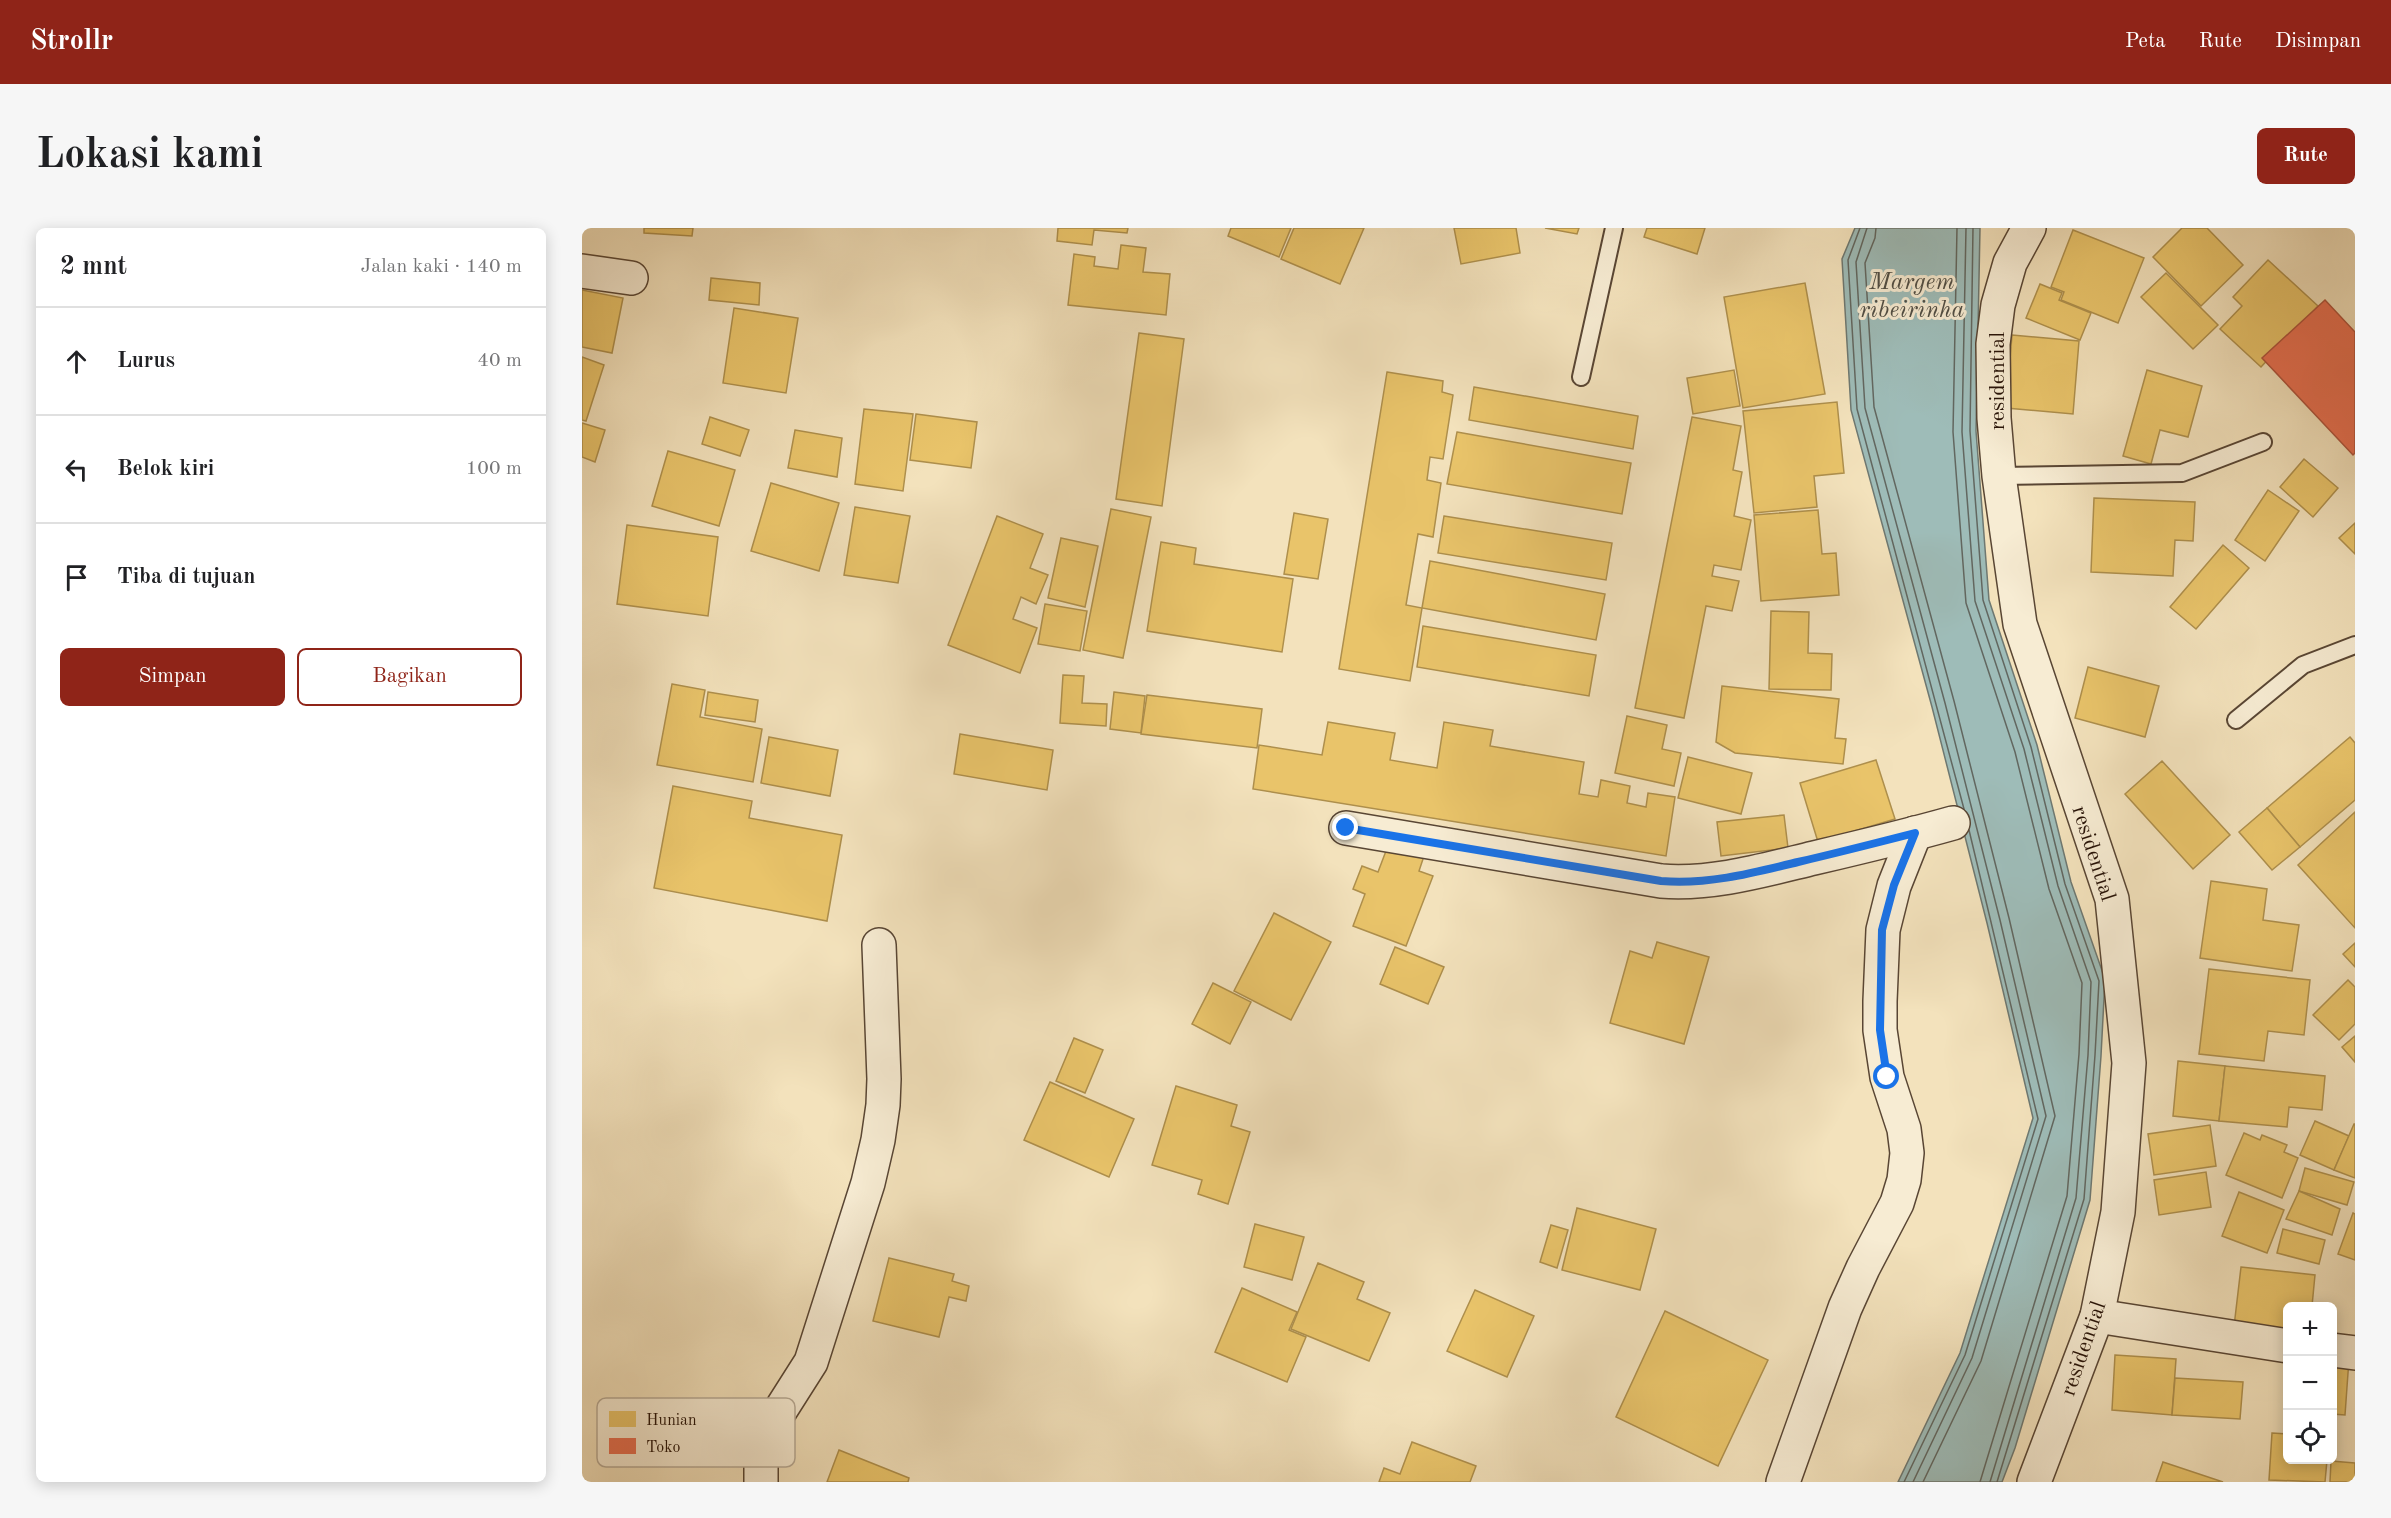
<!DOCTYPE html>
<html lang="id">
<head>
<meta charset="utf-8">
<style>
	body { margin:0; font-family:"Old Standard TT",serif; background:#f6f6f6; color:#202124 }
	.controls { position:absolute; right:18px; bottom:18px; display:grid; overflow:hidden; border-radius:9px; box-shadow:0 3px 15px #0003 }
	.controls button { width:54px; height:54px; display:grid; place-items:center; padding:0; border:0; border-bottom:2px solid #e0e0e0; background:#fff; color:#202124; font:30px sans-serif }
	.stop { position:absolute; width:18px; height:18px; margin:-14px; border:4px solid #1a73e8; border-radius:50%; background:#fff }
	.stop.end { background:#1a73e8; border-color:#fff; box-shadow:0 2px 6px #0008 }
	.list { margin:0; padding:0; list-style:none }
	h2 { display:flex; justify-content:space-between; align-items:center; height:78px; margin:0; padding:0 24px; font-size:26px }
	h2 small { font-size:20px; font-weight:400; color:#757577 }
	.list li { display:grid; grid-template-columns:39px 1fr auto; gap:18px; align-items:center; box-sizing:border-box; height:108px; padding:0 24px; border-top:2px solid #e0e0e0 }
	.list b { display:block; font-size:22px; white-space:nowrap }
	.list em { font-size:20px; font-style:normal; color:#757577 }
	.actions { display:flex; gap:12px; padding:18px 24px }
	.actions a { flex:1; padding:14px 0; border:2px solid #8f2418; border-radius:9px; text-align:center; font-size:21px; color:#8f2418 }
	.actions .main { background:#8f2418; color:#fff }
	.icon { flex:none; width:33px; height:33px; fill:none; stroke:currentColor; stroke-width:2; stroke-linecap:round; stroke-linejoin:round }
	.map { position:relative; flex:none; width:1773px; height:1254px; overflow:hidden; border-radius:9px }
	header { display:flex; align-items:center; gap:36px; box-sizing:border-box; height:84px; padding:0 30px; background:#8f2418; color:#fff }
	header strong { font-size:28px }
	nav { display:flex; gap:33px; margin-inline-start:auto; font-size:21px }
	.intro { display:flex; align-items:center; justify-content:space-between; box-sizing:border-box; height:144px; padding:0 36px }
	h1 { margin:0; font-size:42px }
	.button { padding:15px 27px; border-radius:9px; background:#8f2418; color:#fff; font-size:21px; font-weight:700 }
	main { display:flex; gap:36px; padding:0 36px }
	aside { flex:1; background:#fff; border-radius:9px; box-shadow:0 3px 15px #0003 }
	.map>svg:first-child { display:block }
	.water { fill:#9ebcb8; stroke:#6e7871; stroke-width:1.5 }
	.homes { fill:#e9c46a; stroke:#ae8f4c; stroke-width:1.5 }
	.shops { fill:#e76f51; stroke:#ad533b; stroke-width:1.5 }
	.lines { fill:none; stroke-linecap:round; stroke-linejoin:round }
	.shore { stroke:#626760; stroke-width:1.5 }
	.service-casing { stroke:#594634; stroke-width:20 }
	.minor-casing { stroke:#594634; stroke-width:36 }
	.service { stroke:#f7ecd3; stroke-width:16 }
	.minor { stroke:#f7ecd3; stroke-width:33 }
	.route { stroke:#1a73e8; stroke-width:8 }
	.labels { text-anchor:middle; stroke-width:6; stroke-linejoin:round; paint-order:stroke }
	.street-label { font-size:22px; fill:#261207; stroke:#f7ecd3 }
	.water-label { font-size:24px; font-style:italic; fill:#504e45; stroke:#f7ecd3 }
	.key { fill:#f7ecd3; stroke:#b8ab96; stroke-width:1.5 }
	.key-label { font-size:16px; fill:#261207 }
</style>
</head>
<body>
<header>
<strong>Strollr</strong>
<nav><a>Peta</a><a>Rute</a><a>Disimpan</a></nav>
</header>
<div class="intro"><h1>Lokasi kami</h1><a class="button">Rute</a></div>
<main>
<aside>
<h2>2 mnt<small>Jalan kaki · 140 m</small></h2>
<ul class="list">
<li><svg class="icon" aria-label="ahead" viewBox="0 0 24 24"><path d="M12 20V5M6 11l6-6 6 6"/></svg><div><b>Lurus</b></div><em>40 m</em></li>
<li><svg class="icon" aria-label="left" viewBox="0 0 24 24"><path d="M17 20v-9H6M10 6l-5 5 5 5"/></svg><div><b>Belok kiri</b></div><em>100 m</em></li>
<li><svg class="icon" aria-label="arrive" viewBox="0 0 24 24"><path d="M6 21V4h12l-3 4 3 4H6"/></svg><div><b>Tiba di tujuan</b></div></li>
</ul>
<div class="actions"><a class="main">Simpan</a><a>Bagikan</a></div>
</aside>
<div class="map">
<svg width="1773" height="1254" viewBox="0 0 1773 1254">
	<rect width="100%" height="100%" fill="#f3e2bc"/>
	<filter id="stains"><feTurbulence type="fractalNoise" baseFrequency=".00333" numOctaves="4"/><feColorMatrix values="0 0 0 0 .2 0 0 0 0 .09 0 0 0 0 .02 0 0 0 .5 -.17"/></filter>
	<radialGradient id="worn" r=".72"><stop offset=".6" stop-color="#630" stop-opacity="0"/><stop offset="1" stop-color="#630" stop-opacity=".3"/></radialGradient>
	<path class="water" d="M 1273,0 L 1398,0 L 1394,203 L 1407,372 L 1455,517 L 1489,654 L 1523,751 L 1519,828 L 1508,972 L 1433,1220 L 1420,1254 L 1316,1254 L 1378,1125 L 1451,890 L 1405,695 L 1350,479 L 1269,182 L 1260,31 Z"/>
	<g class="homes">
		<path d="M 62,0 L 111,0 L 110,8 L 62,5 Z"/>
		<path d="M 476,0 L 546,0 L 545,5 L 512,2 L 510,17 L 475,13 Z"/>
		<path d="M 649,0 L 709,0 L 697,29 L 646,8 Z"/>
		<path d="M 712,0 L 782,0 L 758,56 L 699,31 Z"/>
		<path d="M 872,0 L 934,0 L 938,25 L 879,36 Z"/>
		<path d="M 963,0 L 997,0 L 995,6 Z"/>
		<path d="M 1065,0 L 1123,0 L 1115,26 L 1062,9 Z"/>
		<path d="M 1600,0 L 1625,0 L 1661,37 L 1619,78 L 1571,29 Z"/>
		<path d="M 1491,2 L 1562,30 L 1536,95 L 1479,72 L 1482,64 L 1469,59 Z"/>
		<path d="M 539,17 L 564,20 L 561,44 L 588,46 L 584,87 L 486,77 L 492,26 L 513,29 L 512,38 L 536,41 Z"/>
		<path d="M 1686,32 L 1736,78 L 1679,139 L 1638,101 L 1660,78 L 1651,69 Z"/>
		<path d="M 1584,45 L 1636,97 L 1611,121 L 1559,69 Z"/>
		<path d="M 129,50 L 178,55 L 177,77 L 127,72 Z"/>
		<path d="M 1223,55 L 1243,166 L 1161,180 L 1142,69 Z"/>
		<path d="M 1458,56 L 1480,65 L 1477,72 L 1509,85 L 1498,112 L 1444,90 Z"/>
		<path d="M 0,62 L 41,70 L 30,125 L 0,119 Z"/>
		<path d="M 152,80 L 216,90 L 204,165 L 141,155 Z"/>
		<path d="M 557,105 L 602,111 L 580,278 L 534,271 Z"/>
		<path d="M 1430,107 L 1497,113 L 1491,186 L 1424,180 Z"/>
		<path d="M 0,129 L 22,137 L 4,193 L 0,192 Z"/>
		<path d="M 1152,142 L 1158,178 L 1111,186 L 1105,150 Z"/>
		<path d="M 1565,142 L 1620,158 L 1606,209 L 1578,202 L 1569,236 L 1541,228 Z"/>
		<path d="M 805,144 L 861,153 L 860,164 L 871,167 L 861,231 L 848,229 L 845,252 L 859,255 L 851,309 L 836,306 L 824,377 L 840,380 L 828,453 L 757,441 Z"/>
		<path d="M 892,159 L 1056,188 L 1051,221 L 887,192 Z"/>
		<path d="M 1255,174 L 1262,245 L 1232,248 L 1235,279 L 1172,285 L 1161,183 Z"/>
		<path d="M 282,181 L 331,186 L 321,263 L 273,256 Z"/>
		<path d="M 334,186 L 395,194 L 389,240 L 328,232 Z"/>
		<path d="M 128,189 L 167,202 L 158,228 L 120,216 Z"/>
		<path d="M 1110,189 L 1159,198 L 1151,242 L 1160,244 L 1152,288 L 1169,292 L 1159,342 L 1132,337 L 1130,348 L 1157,353 L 1150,383 L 1124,378 L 1102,490 L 1053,480 Z"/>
		<path d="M 0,195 L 23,202 L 13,234 L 0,229 Z"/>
		<path d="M 213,202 L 260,210 L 255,249 L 206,240 Z"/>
		<path d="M 875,204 L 1049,235 L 1040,286 L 865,256 Z"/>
		<path d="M 86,223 L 153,242 L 137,298 L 70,278 Z"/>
		<path d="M 1722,231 L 1756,260 L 1731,289 L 1698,259 Z"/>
		<path d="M 189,255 L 257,275 L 237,343 L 169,323 Z"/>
		<path d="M 1686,262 L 1717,283 L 1683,333 L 1653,312 Z"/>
		<path d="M 1512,270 L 1613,274 L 1611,313 L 1593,312 L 1591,348 L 1509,344 Z"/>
		<path d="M 273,279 L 328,288 L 316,355 L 262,347 Z"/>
		<path d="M 529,281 L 569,289 L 541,430 L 501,422 Z"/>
		<path d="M 1236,282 L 1240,326 L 1254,325 L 1257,367 L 1179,373 L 1172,287 Z"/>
		<path d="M 712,285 L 746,291 L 736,351 L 702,346 Z"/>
		<path d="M 415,288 L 461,306 L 448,340 L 466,347 L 454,376 L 439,369 L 431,391 L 455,400 L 438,445 L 366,417 Z"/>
		<path d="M 862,288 L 1030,315 L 1024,352 L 856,325 Z"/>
		<path d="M 1773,295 L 1773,326 L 1757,310 Z"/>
		<path d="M 45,297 L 136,309 L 126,388 L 35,376 Z"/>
		<path d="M 479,310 L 516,318 L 503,379 L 466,370 Z"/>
		<path d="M 579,314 L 614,320 L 612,336 L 711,351 L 700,424 L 565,403 Z"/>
		<path d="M 1641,317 L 1667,340 L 1614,401 L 1588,379 Z"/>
		<path d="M 848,333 L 1023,366 L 1014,412 L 840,380 Z"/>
		<path d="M 463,376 L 505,383 L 498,423 L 456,416 Z"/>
		<path d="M 1189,383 L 1227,384 L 1226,425 L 1250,426 L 1249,462 L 1187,461 Z"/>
		<path d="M 841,398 L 1014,427 L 1007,468 L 835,439 Z"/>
		<path d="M 1506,439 L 1577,458 L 1563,509 L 1493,490 Z"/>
		<path d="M 481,447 L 502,448 L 500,475 L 525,476 L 524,498 L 478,495 Z"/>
		<path d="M 90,456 L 123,462 L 118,489 L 180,501 L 171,554 L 75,537 Z"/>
		<path d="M 1140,458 L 1257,471 L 1253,510 L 1264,511 L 1261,536 L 1153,525 L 1134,514 Z"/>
		<path d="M 126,464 L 176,472 L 173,494 L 123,487 Z"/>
		<path d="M 532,464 L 563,468 L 559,505 L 528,501 Z"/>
		<path d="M 565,467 L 680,481 L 675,520 L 559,506 Z"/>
		<path d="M 1045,488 L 1085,497 L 1080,521 L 1099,525 L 1092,558 L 1033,545 Z"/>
		<path d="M 746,494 L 813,505 L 808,532 L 855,540 L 862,494 L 911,502 L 908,518 L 1002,534 L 997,566 L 1016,569 L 1019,552 L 1048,558 L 1045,575 L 1064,579 L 1066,565 L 1093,569 L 1084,628 L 671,561 L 677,517 L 740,527 Z"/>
		<path d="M 378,506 L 471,522 L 465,562 L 372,546 Z"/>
		<path d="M 187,509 L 256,522 L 248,568 L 179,555 Z"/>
		<path d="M 1768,509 L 1773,515 L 1773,572 L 1718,619 L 1685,580 Z"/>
		<path d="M 1106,529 L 1170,545 L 1159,586 L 1096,570 Z"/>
		<path d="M 1294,532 L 1313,591 L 1236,614 L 1218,555 Z"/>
		<path d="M 1580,533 L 1648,607 L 1611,641 L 1543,566 Z"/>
		<path d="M 91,558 L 170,573 L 167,590 L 260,607 L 245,693 L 72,660 Z"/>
		<path d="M 1685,580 L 1718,619 L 1690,642 L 1657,604 Z"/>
		<path d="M 1773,584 L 1773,700 L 1716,637 Z"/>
		<path d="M 1202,587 L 1206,620 L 1139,628 L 1135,594 Z"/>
		<path d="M 807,615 L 842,628 L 837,643 L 851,648 L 824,718 L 771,698 L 783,666 L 771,661 L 780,638 L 796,644 Z"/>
		<path d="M 1629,653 L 1685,661 L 1681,692 L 1717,697 L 1710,743 L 1618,730 Z"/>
		<path d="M 692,685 L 749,714 L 709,792 L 652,763 Z"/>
		<path d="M 1075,714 L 1127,729 L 1102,816 L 1028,795 L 1048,723 L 1070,730 Z"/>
		<path d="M 1773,715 L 1773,739 L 1761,726 Z"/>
		<path d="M 813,719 L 862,739 L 846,776 L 798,756 Z"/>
		<path d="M 1627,741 L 1728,752 L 1722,807 L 1686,803 L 1682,833 L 1617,826 Z"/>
		<path d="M 1766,752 L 1773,759 L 1773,796 L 1757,812 L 1731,787 Z"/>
		<path d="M 631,755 L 669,774 L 648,816 L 610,796 Z"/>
		<path d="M 1773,808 L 1773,834 L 1760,819 Z"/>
		<path d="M 492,810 L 521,822 L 503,865 L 474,853 Z"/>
		<path d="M 1596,833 L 1643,838 L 1637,893 L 1591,888 Z"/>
		<path d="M 1643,838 L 1743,848 L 1740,882 L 1707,879 L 1705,899 L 1637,893 Z"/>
		<path d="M 468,854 L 552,891 L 527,949 L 442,912 Z"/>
		<path d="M 594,858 L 655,877 L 649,898 L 668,904 L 646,976 L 616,966 L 620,952 L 570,937 Z"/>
		<path d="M 1733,893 L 1767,908 L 1752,942 L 1718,927 Z"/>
		<path d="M 1772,896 L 1773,896 L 1773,950 L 1752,942 Z"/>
		<path d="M 1628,897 L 1634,938 L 1572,947 L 1566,906 Z"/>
		<path d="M 1662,905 L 1678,912 L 1680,907 L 1705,917 L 1702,924 L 1716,930 L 1700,970 L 1644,947 Z"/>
		<path d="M 1723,940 L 1772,954 L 1765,977 L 1717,963 Z"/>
		<path d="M 1624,944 L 1629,979 L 1577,987 L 1572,952 Z"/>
		<path d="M 1717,963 L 1758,981 L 1750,1007 L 1704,991 Z"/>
		<path d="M 1657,964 L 1702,982 L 1685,1025 L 1640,1008 Z"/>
		<path d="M 995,980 L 1074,1001 L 1058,1062 L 980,1042 Z"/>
		<path d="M 1771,985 L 1773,986 L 1773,1032 L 1756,1026 Z"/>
		<path d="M 673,996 L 722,1009 L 710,1052 L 662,1039 Z"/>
		<path d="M 969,997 L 986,1002 L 975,1040 L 958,1034 Z"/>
		<path d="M 1701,1001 L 1743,1012 L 1737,1036 L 1695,1025 Z"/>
		<path d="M 307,1030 L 372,1046 L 370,1053 L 387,1058 L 384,1073 L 367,1069 L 357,1109 L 291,1093 Z"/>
		<path d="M 736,1035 L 782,1054 L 775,1071 L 808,1085 L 787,1133 L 709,1101 Z"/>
		<path d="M 1659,1039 L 1733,1047 L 1730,1078 L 1706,1078 L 1706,1113 L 1651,1107 Z"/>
		<path d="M 660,1060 L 715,1084 L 707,1102 L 724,1109 L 705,1154 L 633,1124 Z"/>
		<path d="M 893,1062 L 952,1088 L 925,1149 L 865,1123 Z"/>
		<path d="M 1083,1083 L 1186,1132 L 1136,1238 L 1034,1189 Z"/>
		<path d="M 1533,1127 L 1594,1131 L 1590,1187 L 1530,1182 Z"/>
		<path d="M 1750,1130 L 1767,1131 L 1763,1187 L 1750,1186 Z"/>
		<path d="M 1593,1150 L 1661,1154 L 1658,1191 L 1590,1187 Z"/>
		<path d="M 1690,1205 L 1706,1206 L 1706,1232 L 1745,1232 L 1743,1254 L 1687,1252 Z"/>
		<path d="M 830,1214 L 894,1238 L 888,1254 L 797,1254 L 802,1240 L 818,1246 Z"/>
		<path d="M 257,1222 L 327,1250 L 326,1254 L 245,1254 Z"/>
		<path d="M 1749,1233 L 1773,1235 L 1773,1254 L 1748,1254 Z"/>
		<path d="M 1581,1234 L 1641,1254 L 1574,1254 Z"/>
	</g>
	<path class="shops" d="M 1743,72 L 1773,104 L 1773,225 L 1771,227 L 1680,130 Z"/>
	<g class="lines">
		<g class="shore">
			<path d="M 1278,0 L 1266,32 L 1275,181 L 1382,581"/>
			<path d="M 1285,0 L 1274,34 L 1283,180 L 1363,475 L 1418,692 L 1464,888 L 1390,1130 L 1331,1254"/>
			<path d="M 1294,0 L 1293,10 L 1283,35 L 1292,179 L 1372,473 L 1427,690 L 1473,888 L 1399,1133 L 1341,1254"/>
			<path d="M 1375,0 L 1371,204 L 1384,375 L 1433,524 L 1467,661 L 1500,755 L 1497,826 L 1485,968 L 1398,1254"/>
			<path d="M 1384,0 L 1380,204 L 1393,373 L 1442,521 L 1476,658 L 1509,754 L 1506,827 L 1494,970 L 1408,1254"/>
			<path d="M 1391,0 L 1388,203 L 1401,372 L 1449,519 L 1483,656 L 1517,753 L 1513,827 L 1502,971 L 1415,1254"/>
			<path d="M 1322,1254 L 1383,1127 L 1456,891 L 1387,602"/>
		</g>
		<defs>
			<g id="service">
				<path d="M 999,149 L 1032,0"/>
				<path d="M 1417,248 L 1600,245 L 1681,214"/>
				<path d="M 1654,492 L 1721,437 L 1773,417"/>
			</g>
			<g id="minor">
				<path d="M 1447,0 L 1428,35 L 1416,77 L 1411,116 L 1412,190 L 1417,248 L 1438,396 L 1530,671 L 1547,835 L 1536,984 L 1515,1088 L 1452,1254"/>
				<path d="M 0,43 L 49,50"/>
				<path d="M 764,600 L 1079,653 C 1131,657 1182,642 1232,630 C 1279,619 1325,608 1371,595"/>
				<path d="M 1515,1088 L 1706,1118"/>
				<path d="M 1750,1122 L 1773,1125"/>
				<path d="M 179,1254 L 179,1234 L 182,1218 L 189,1197 L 229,1134 L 286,955 L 296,912 L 301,877 L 302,851 L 297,717"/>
				<path d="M 1201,1254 L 1263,1080 L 1281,1040 L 1315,975 L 1322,952 L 1325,925 L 1322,901 L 1305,849 L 1298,802 L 1298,773 L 1301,702 L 1312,658 L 1333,605"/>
			</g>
		</defs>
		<use href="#service" class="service-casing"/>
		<use href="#minor" class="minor-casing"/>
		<use href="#service" class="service"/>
		<use href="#minor" class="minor"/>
	</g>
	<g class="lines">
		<path class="route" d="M 764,600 L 1079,653 C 1125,657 1171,645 1216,634 C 1255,625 1294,615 1333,605 L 1312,657 L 1300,702 L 1298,802 L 1305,849"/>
	</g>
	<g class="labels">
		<g class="street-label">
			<text transform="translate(1414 153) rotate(-90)" y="8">residential</text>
			<text transform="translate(1513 625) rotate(72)" y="8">residential</text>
			<text transform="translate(1500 1120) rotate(-71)" y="8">residential</text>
		</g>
		<g class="water-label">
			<text x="1330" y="61">Margem<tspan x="1330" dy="28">ribeirinha</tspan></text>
		</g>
	</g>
	<rect x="15" y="1170" width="198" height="69" rx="9" class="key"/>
	<rect x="27" y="1183" width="27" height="16" fill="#e9c46a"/>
	<rect x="27" y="1210" width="27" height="16" fill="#e76f51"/>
	<g class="key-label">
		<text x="64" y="1197">Hunian</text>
		<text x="64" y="1224">Toko</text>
	</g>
	<rect width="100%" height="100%" filter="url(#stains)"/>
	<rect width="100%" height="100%" fill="url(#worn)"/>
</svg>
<div class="controls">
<button>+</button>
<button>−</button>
<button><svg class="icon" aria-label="locate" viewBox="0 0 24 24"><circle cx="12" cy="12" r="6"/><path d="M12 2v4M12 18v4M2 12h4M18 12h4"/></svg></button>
</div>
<div class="stop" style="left:1305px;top:849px"></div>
<div class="stop end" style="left:764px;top:600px"></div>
</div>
</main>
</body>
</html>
